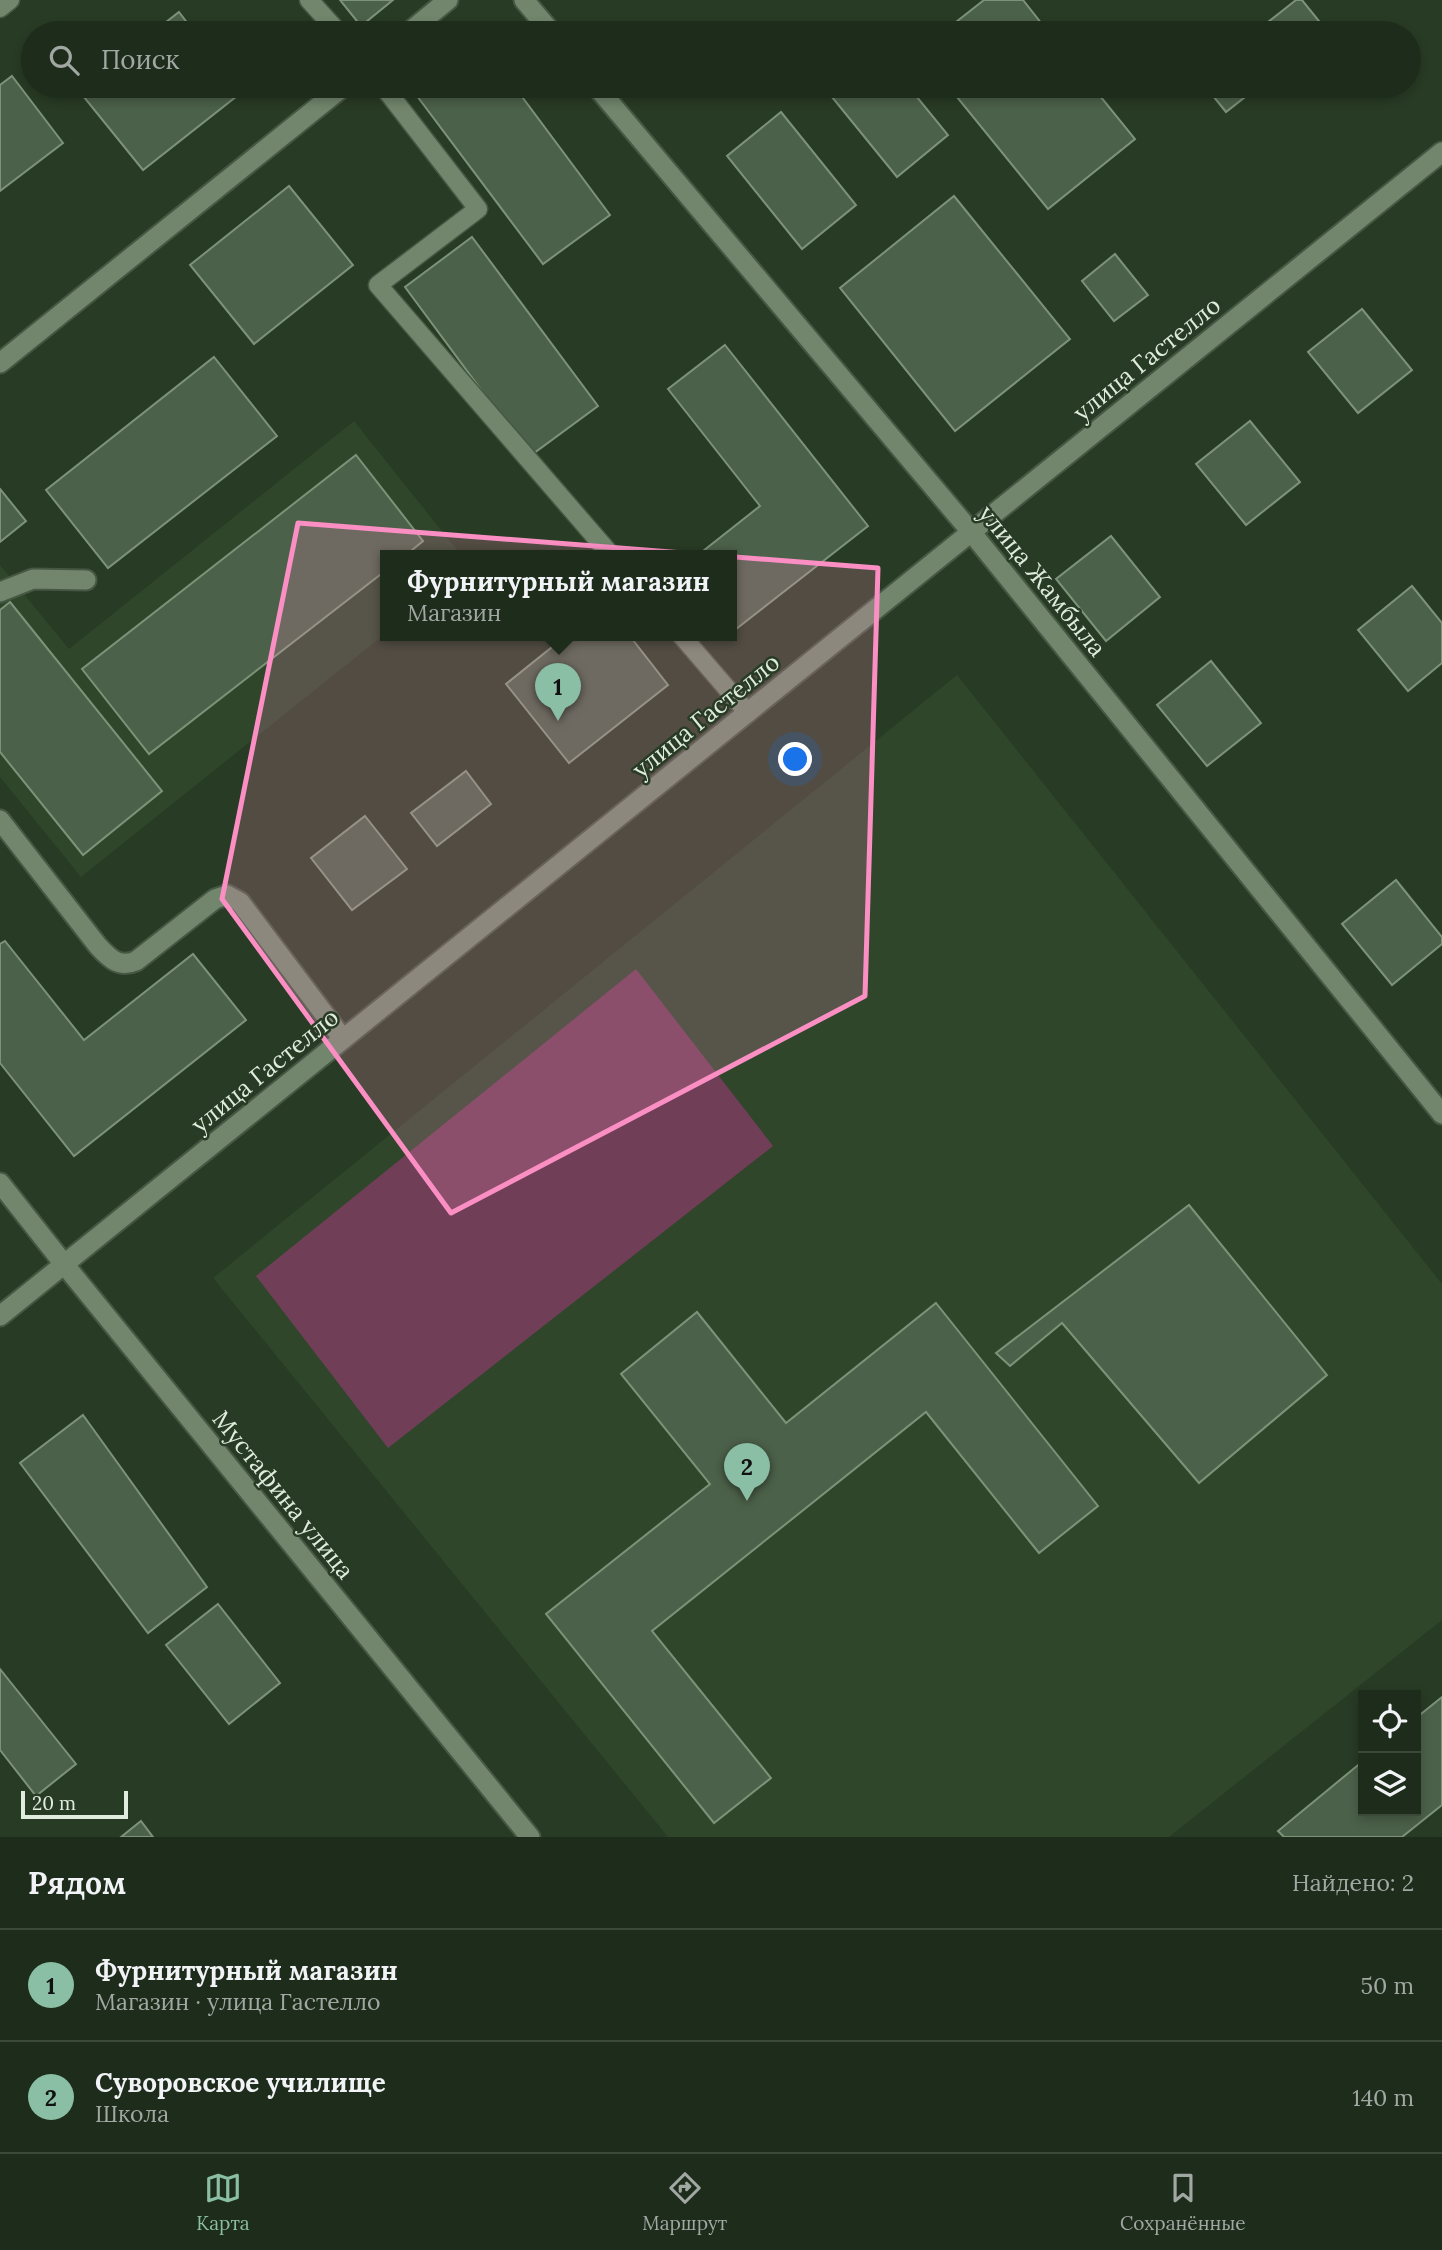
<!DOCTYPE html>
<html lang="ru">
<head>
<meta charset="utf-8">
<style>
	body { margin:0; font-family:Lora,serif; background:#2b3828; color:#f1f3f6 }
	.controls { position:absolute; right:21px; bottom:21px; display:grid; overflow:hidden; border-radius:0px; box-shadow:0 4px 10px #0003 }
	.controls button { width:63px; height:63px; display:grid; place-items:center; padding:0; border:0; border-bottom:2px solid #3c483a; background:#1e2c1b; color:#f1f3f6; font:35px sans-serif }
	.scale { position:absolute; left:21px; bottom:18px; width:107px; box-sizing:border-box; padding-left:7px; border:4px solid #e0ecde; border-top:0; font-size:19px; line-height:24px; white-space:nowrap; color:#e0ecde; -webkit-text-stroke:5px #283b24; paint-order:stroke }
	.you { position:absolute; left:796px; top:760px; width:24px; height:24px; margin:-18px; border:5px solid #fff; border-radius:50%; background:#1a73e8; box-shadow:0 0 0 10px #1a73e833 }
	.badge { display:grid; place-items:center; width:46px; height:46px; border-radius:50%; background:#8abfa5; color:#111; font-size:23px; font-weight:700 }
	.pin { position:absolute; translate:-50% -58px; filter:drop-shadow(0 2px 4px #0008) }
	.pin::after { content:''; position:absolute; top:37px; width:24px; height:21px; background:inherit; clip-path:polygon(0 0,100% 0,50% 100%) }
	.popup { position:absolute; left:380px; top:550px; width:357px; height:91px; box-sizing:border-box; display:grid; place-content:center; border-radius:0px; background:#1e2c1b; filter:drop-shadow(0 2px 5px #0005); font-size:23px; white-space:nowrap; color:#a1a7a3 }
	.popup b { font-size:26px; color:#f1f3f6 }
	.popup::after { content:''; position:absolute; left:50%; top:100%; margin-left:-14px; border:14px solid transparent; border-top-color:#1e2c1b }
	.list { margin:0; padding:0; list-style:none }
	h2 { display:flex; justify-content:space-between; align-items:center; height:91px; margin:0; padding:0 28px; font-size:30px }
	h2 small { font-size:23px; font-weight:400; color:#a1a7a3 }
	.list li { display:grid; grid-template-columns:46px 1fr auto; gap:21px; align-items:center; box-sizing:border-box; height:112px; padding:0 28px; border-top:2px solid #3c483a }
	.list b { display:block; font-size:26px; white-space:nowrap }
	.list p { margin:0; font-size:23px; white-space:nowrap; color:#a1a7a3 }
	.list em { font-size:23px; font-style:normal; color:#a1a7a3 }
	.icon { flex:none; width:38px; height:38px; fill:none; stroke:currentColor; stroke-width:2; stroke-linecap:round; stroke-linejoin:round }
	.map { position:relative; flex:none; width:1442px; height:1837px; overflow:hidden }
	.search { position:absolute; background:#1e2c1b; box-shadow:0 4px 10px #0003; left:21px; right:21px; top:21px; height:77px; display:flex; align-items:center; gap:18px; box-sizing:border-box; padding:0 24px; border-radius:38px; color:#a1a7a3; font-size:26px }
	.sheet { height:315px; background:#1e2c1b }
	nav { display:flex; justify-content:space-around; align-items:center; box-sizing:border-box; height:98px; border-top:2px solid #3c483a; background:#1e2c1b; font-size:19px; color:#a1a7a3 }
	nav a { display:grid; justify-items:center; gap:4px }
	nav .on { color:#8abfa5 }
	.map>svg:first-child { display:block }
	.built { fill:#2f462b }
	.green { fill:#703f57 }
	.building { fill:#4c6149; stroke:#7d9379; stroke-width:2 }
	.lines { fill:none; stroke-linecap:round; stroke-linejoin:round }
	.service-casing { stroke:#465743; stroke-width:21 }
	.minor-casing { stroke:#465743; stroke-width:23 }
	.tertiary-casing { stroke:#465743; stroke-width:23 }
	.secondary-casing { stroke:#465743; stroke-width:23 }
	.service { stroke:#71866d; stroke-width:18 }
	.minor { stroke:#71866d; stroke-width:19 }
	.tertiary { stroke:#71866d; stroke-width:19 }
	.secondary { stroke:#71866d; stroke-width:19 }
	.marked { fill:#fb8fc4; fill-opacity:0.2; stroke:#fb8fc4; stroke-width:5; stroke-linejoin:round }
	.labels { text-anchor:middle; stroke-width:5; stroke-linejoin:round; paint-order:stroke }
	.street-label { font-size:24px; fill:#e0ecde; stroke:#283b24 }
</style>
</head>
<body>
<div class="map">
<svg width="1442" height="1837" viewBox="0 0 1442 1837">
	<rect width="100%" height="100%" fill="#283b24"/>
	<g class="built">
		<path d="M 354,421 L 461,555 L 385,555 L 385,634 L 81,877 L 0,777 L 0,565 L 69,649 Z"/>
		<path d="M 957,675 L 1442,1284 L 1442,1620 L 1169,1837 L 668,1837 L 213,1278 Z"/>
	</g>
	<path class="green" d="M 636,969 L 773,1146 L 388,1448 L 256,1276 Z"/>
	<g class="building">
		<path d="M 340,0 L 393,0 L 361,26 Z"/>
		<path d="M 984,0 L 1023,0 L 1049,33 L 942,33 Z"/>
		<path d="M 1296,0 L 1302,0 L 1327,31 L 1325,33 L 1254,33 Z"/>
		<path d="M 179,12 L 195,33 L 152,33 Z"/>
		<path d="M 12,76 L 63,143 L 0,191 L 0,85 Z"/>
		<path d="M 86,86 L 237,86 L 242,92 L 143,170 L 79,91 Z"/>
		<path d="M 431,86 L 514,86 L 610,215 L 543,264 L 417,96 Z"/>
		<path d="M 823,86 L 908,86 L 948,135 L 897,177 Z"/>
		<path d="M 948,86 L 1092,86 L 1135,139 L 1048,209 Z"/>
		<path d="M 1205,86 L 1259,86 L 1226,112 Z"/>
		<path d="M 781,112 L 856,205 L 802,249 L 727,156 Z"/>
		<path d="M 289,186 L 353,265 L 254,344 L 190,265 Z"/>
		<path d="M 954,196 L 1070,339 L 955,431 L 840,288 Z"/>
		<path d="M 472,237 L 598,406 L 530,456 L 405,287 Z"/>
		<path d="M 1115,254 L 1148,295 L 1114,321 L 1082,281 Z"/>
		<path d="M 1362,309 L 1412,370 L 1358,413 L 1308,352 Z"/>
		<path d="M 725,345 L 868,526 L 731,633 L 731,555 L 698,555 L 760,506 L 668,389 Z"/>
		<path d="M 214,357 L 277,436 L 108,568 L 46,490 Z"/>
		<path d="M 1250,421 L 1300,482 L 1246,525 L 1196,464 Z"/>
		<path d="M 356,455 L 423,541 L 406,555 L 385,555 L 385,571 L 149,754 L 82,669 Z"/>
		<path d="M 0,489 L 26,521 L 0,542 Z"/>
		<path d="M 1111,536 L 1160,597 L 1106,641 L 1056,579 Z"/>
		<path d="M 1412,586 L 1442,623 L 1442,663 L 1408,691 L 1358,630 Z"/>
		<path d="M 10,602 L 162,791 L 83,855 L 0,752 L 0,610 Z"/>
		<path d="M 567,635 L 629,635 L 668,685 L 569,763 L 506,684 Z"/>
		<path d="M 1211,661 L 1261,723 L 1207,766 L 1157,705 Z"/>
		<path d="M 466,771 L 491,804 L 437,846 L 411,813 Z"/>
		<path d="M 365,816 L 407,869 L 352,910 L 311,858 Z"/>
		<path d="M 1396,880 L 1442,937 L 1442,944 L 1392,985 L 1342,924 Z"/>
		<path d="M 5,941 L 84,1040 L 193,954 L 246,1020 L 74,1156 L 0,1063 L 0,944 Z"/>
		<path d="M 1189,1205 L 1327,1375 L 1199,1483 L 1062,1323 L 1010,1366 L 996,1353 Z"/>
		<path d="M 936,1303 L 1098,1506 L 1039,1553 L 926,1412 L 652,1631 L 771,1778 L 714,1823 L 546,1614 L 710,1484 L 621,1374 L 697,1312 L 786,1423 Z"/>
		<path d="M 83,1415 L 207,1587 L 148,1633 L 20,1463 Z"/>
		<path d="M 218,1604 L 280,1683 L 229,1724 L 166,1645 Z"/>
		<path d="M 0,1669 L 76,1764 L 36,1796 L 0,1750 Z"/>
		<path d="M 1442,1697 L 1442,1805 L 1402,1837 L 1284,1837 L 1278,1831 L 1363,1761 L 1363,1811 L 1416,1811 L 1416,1718 Z"/>
		<path d="M 141,1821 L 153,1837 L 121,1837 Z"/>
	</g>
	<g class="lines">
		<defs>
			<g id="service">
				<path d="M 309,0 L 339,33"/>
				<path d="M 0,8 L 10,0"/>
				<path d="M 383,86 L 478,209 L 378,285 L 611,555"/>
				<path d="M 681,635 L 748,713"/>
			</g>
			<g id="minor">
				<path d="M 524,0 L 552,33"/>
				<path d="M 408,33 L 448,0"/>
				<path d="M 596,86 L 972,533 L 1442,1114"/>
				<path d="M 0,363 L 344,86"/>
				<path d="M 0,592 L 33,579 L 86,580"/>
				<path d="M 0,820 L 98,946 C 110,959 119,968 136,961 L 215,899 L 227,895 L 240,902 L 343,1039"/>
			</g>
			<path id="tertiary" d="M 0,1316 L 1442,152"/>
			<path id="secondary" d="M 0,1183 L 64,1264 L 530,1837"/>
		</defs>
		<use href="#service" class="service-casing"/>
		<use href="#minor" class="minor-casing"/>
		<use href="#tertiary" class="tertiary-casing"/>
		<use href="#secondary" class="secondary-casing"/>
		<use href="#service" class="service"/>
		<use href="#minor" class="minor"/>
		<use href="#tertiary" class="tertiary"/>
		<use href="#secondary" class="secondary"/>
	</g>
	<path class="marked" d="M 298,523 L 878,568 L 865,996 L 451,1213 L 222,899 Z"/>
	<g class="labels">
		<g class="street-label">
			<text transform="translate(1147 359) rotate(-39)" y="8">улица Гастелло</text>
			<text transform="translate(1042 581) rotate(51)" y="8">улица Жамбыла</text>
			<text transform="translate(706 716) rotate(-39)" y="8">улица Гастелло</text>
			<text transform="translate(265 1071) rotate(-39)" y="8">улица Гастелло</text>
			<text transform="translate(283 1495) rotate(51)" y="8">Мустафина улица</text>
		</g>
	</g>
</svg>
<div class="controls">
<button><svg class="icon" aria-label="locate" viewBox="0 0 24 24"><circle cx="12" cy="12" r="6"/><path d="M12 2v4M12 18v4M2 12h4M18 12h4"/></svg></button>
<button><svg class="icon" aria-label="layers" viewBox="0 0 24 24"><path d="M12 4l9 5-9 5-9-5zM3 14l9 5 9-5"/></svg></button>
</div>
<div class="scale">20 m</div>
<div class="you"></div>
<div class="pin badge" style="left:558px;top:721px">1</div>
<div class="popup"><b>Фурнитурный магазин</b>Магазин</div>
<div class="pin badge" style="left:747px;top:1501px">2</div>
<div class="search"><svg class="icon" aria-label="search" viewBox="0 0 24 24"><circle cx="10" cy="10" r="6"/><path d="M15 15l6 6"/></svg>Поиск</div>
</div>
<section class="sheet">
<h2>Рядом<small>Найдено: 2</small></h2>
<ul class="list">
<li><span class="badge">1</span><div><b>Фурнитурный магазин</b><p>Магазин · улица Гастелло</p></div><em>50 m</em></li>
<li><span class="badge">2</span><div><b>Суворовское училище</b><p>Школа</p></div><em>140 m</em></li>
</ul>
</section>
<nav>
<a class="on"><svg class="icon" aria-label="map" viewBox="0 0 24 24"><path d="M3 6l6-2 6 2 6-2v14l-6 2-6-2-6 2zM9 4v14M15 6v14"/></svg>Карта</a>
<a><svg class="icon" aria-label="directions" viewBox="0 0 24 24"><path d="M12 3l9 9-9 9-9-9zM9 14v-3h6M13 9l2 2-2 2"/></svg>Маршрут</a>
<a><svg class="icon" aria-label="saved" viewBox="0 0 24 24"><path d="M7 4h10v16l-5-4-5 4z"/></svg>Сохранённые</a>
</nav>
</body>
</html>
